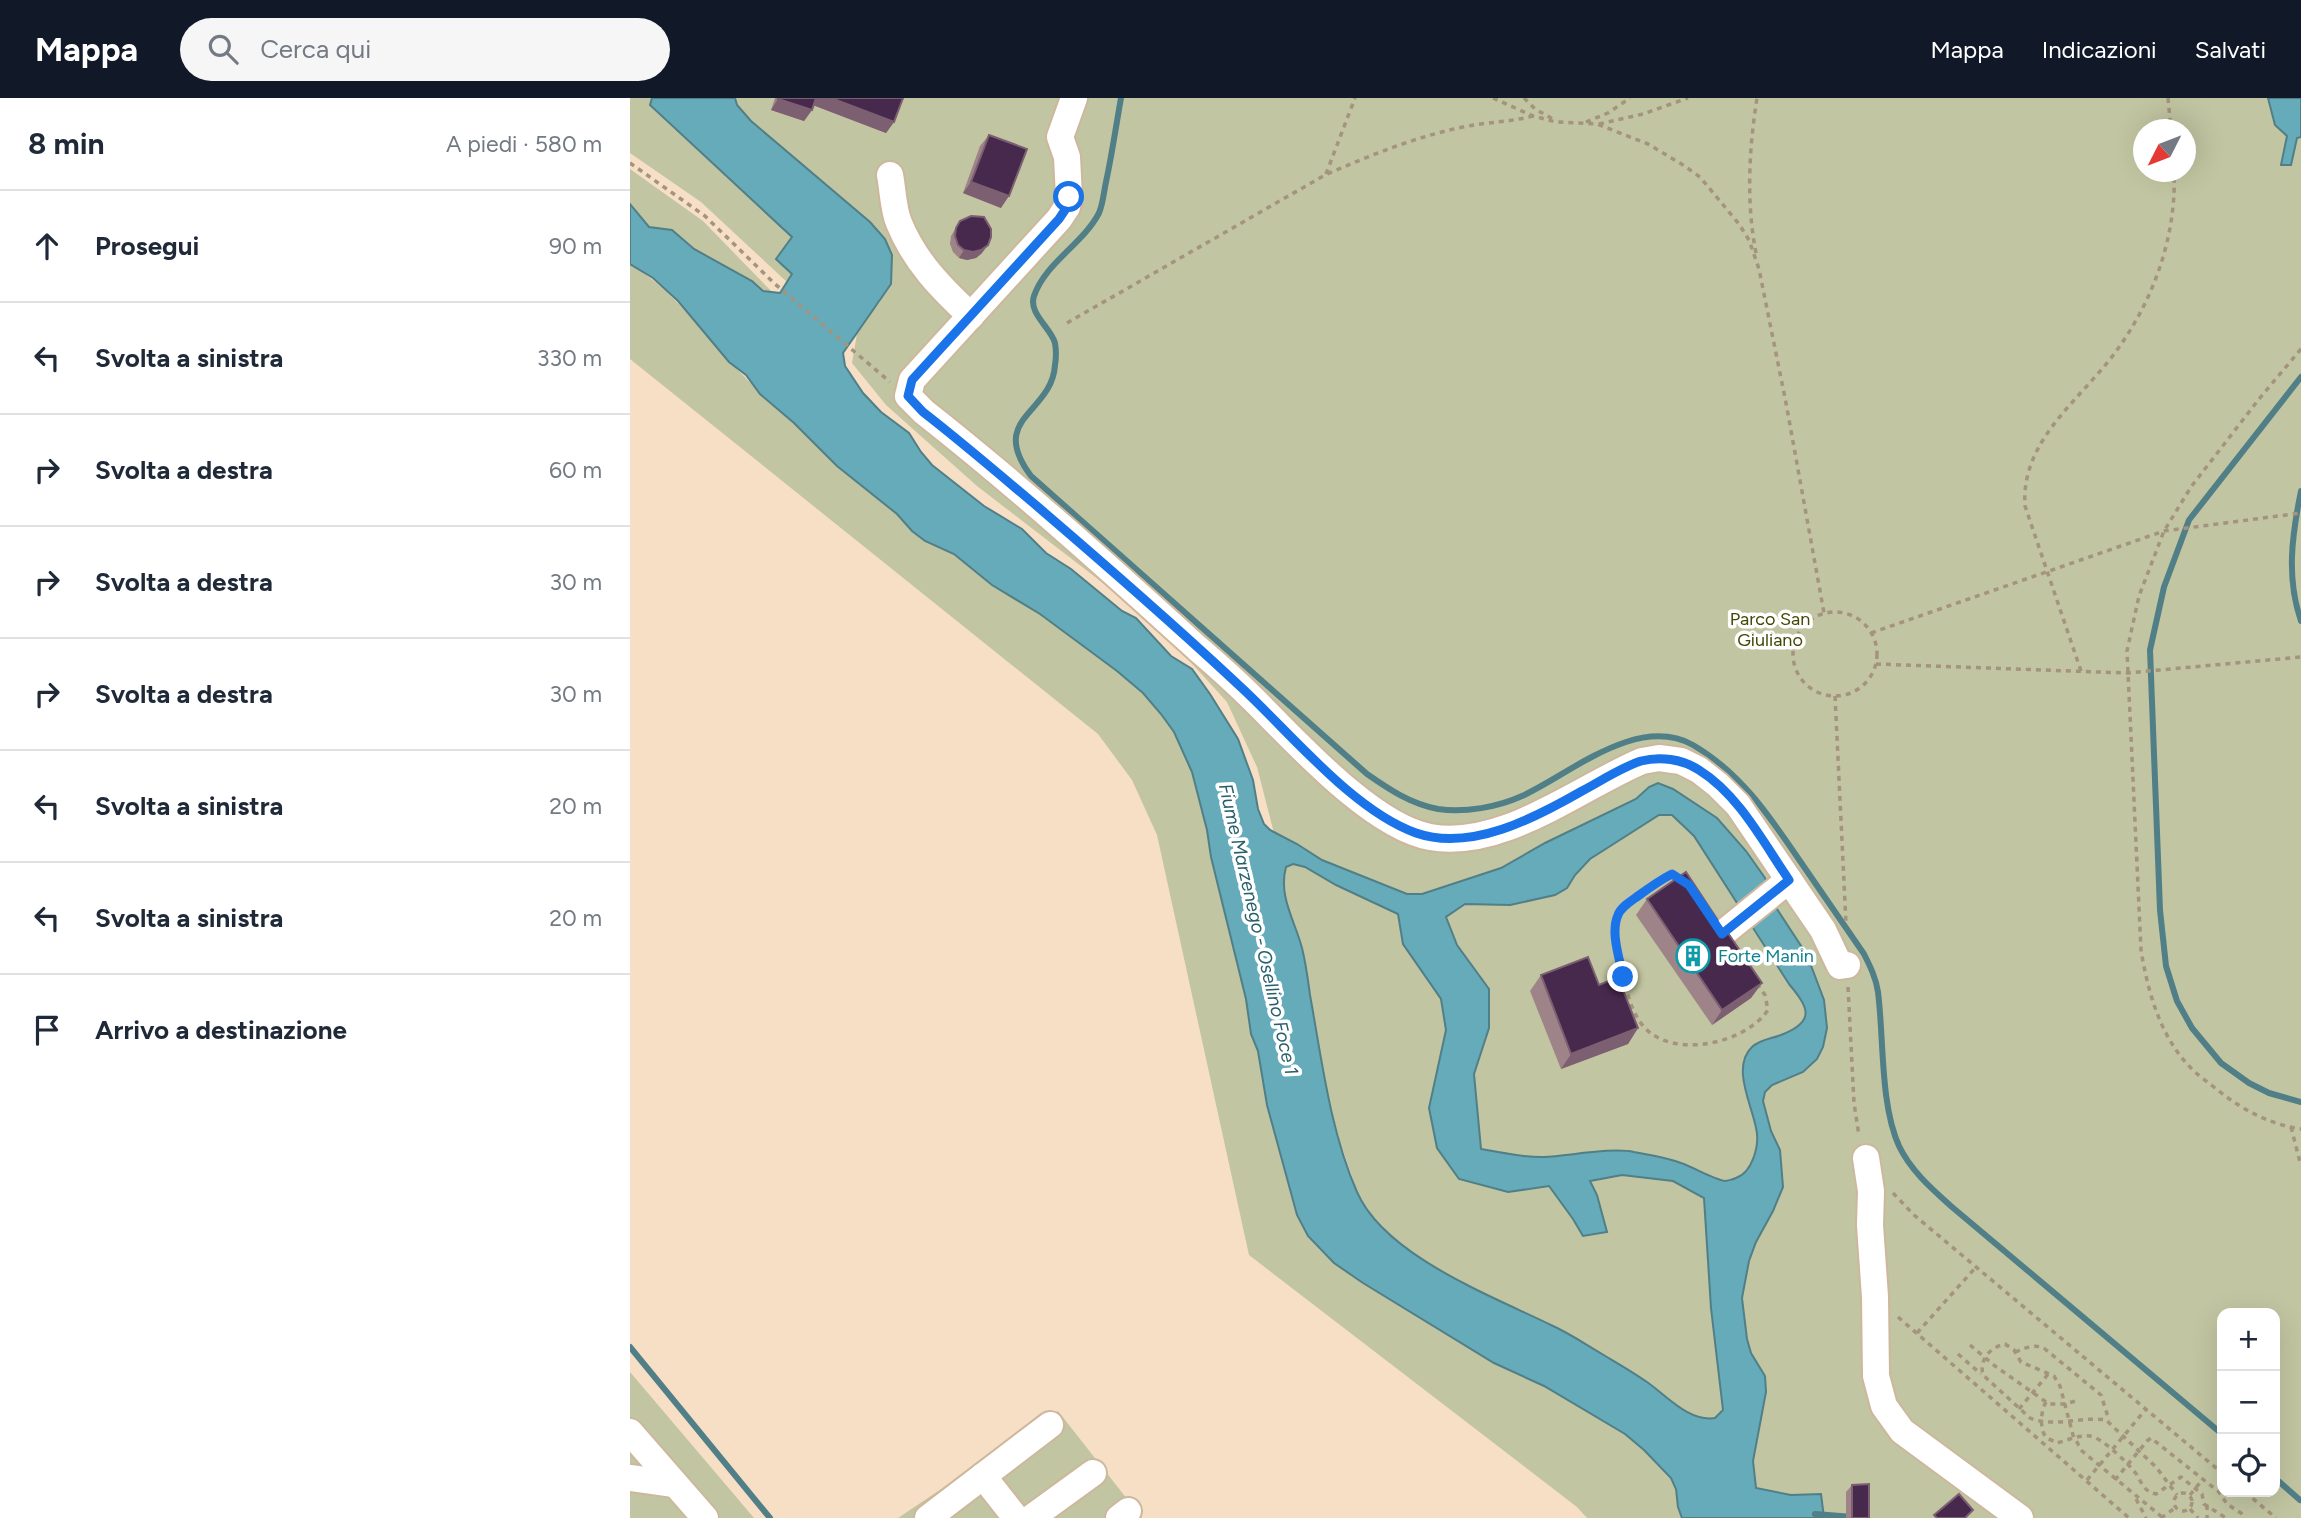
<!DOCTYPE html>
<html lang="it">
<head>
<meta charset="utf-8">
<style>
	body { margin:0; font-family:Figtree,sans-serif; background:#f6f6f7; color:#1f2937 }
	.controls { position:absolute; right:21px; bottom:21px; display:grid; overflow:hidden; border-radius:14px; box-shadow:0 7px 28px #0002 }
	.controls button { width:63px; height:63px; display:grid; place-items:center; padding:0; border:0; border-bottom:2px solid #e0e1e3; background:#fff; color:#1f2937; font:35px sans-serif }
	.compass { position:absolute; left:1503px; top:21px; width:63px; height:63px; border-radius:50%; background:#fff; box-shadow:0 7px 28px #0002; rotate:228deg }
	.stop { position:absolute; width:21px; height:21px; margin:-16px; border:5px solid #1a73e8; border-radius:50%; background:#fff }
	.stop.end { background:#1a73e8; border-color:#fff; box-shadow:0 2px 7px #0008 }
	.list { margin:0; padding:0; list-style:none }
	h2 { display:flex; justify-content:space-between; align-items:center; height:91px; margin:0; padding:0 28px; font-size:30px }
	h2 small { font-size:23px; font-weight:400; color:#747a83 }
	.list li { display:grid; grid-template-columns:46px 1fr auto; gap:21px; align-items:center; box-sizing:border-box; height:112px; padding:0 28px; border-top:2px solid #e0e1e3 }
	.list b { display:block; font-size:26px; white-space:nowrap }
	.list em { font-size:23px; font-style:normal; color:#747a83 }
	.icon { flex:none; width:38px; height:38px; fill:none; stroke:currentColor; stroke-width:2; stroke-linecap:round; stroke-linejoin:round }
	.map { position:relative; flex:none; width:1671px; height:1420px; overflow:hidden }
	header { display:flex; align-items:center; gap:42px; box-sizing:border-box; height:98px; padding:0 35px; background:#111827; color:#fff }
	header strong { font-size:33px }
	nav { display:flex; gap:38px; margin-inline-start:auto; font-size:24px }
	.search { width:490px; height:63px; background:#f6f6f7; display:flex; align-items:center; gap:18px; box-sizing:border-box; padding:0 24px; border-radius:38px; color:#747a83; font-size:26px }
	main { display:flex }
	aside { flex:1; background:#fff }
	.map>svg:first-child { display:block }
	.green { fill:#c1c5a1; fill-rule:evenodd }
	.water { fill:#66abba; stroke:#517f87; stroke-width:2; fill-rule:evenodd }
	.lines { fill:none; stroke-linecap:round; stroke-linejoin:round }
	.stream { stroke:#517f87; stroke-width:6 }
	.minor-casing { stroke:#cdb79d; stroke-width:30 }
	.path { stroke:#a4937e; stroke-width:3.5; stroke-dasharray:5 5; stroke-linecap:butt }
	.minor { stroke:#fff; stroke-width:26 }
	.wall { fill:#9e8489 }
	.shaded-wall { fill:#7c6071 }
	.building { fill:#47294e; stroke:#7c6071; stroke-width:2 }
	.route { stroke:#1a73e8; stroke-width:9 }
	.labels { text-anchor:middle; stroke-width:7; stroke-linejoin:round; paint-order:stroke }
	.park-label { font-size:18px; fill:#444704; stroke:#fff }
	.culture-label { font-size:18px; fill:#0d838f; stroke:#fff; text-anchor:start }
	.water-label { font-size:19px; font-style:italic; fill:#27606c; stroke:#fff }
</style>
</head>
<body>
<header>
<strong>Mappa</strong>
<div class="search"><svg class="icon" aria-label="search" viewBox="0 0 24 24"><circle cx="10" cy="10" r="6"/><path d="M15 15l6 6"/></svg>Cerca qui</div>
<nav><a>Mappa</a><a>Indicazioni</a><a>Salvati</a></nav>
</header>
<main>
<aside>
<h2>8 min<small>A piedi · 580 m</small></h2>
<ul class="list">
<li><svg class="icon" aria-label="ahead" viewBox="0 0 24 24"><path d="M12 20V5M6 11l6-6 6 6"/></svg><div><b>Prosegui</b></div><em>90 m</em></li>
<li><svg class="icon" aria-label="left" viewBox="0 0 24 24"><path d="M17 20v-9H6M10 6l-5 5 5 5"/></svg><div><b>Svolta a sinistra</b></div><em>330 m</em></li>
<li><svg class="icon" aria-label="right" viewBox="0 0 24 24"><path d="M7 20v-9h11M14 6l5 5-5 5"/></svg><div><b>Svolta a destra</b></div><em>60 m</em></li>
<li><svg class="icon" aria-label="right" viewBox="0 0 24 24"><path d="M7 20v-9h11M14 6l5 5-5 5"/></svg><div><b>Svolta a destra</b></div><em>30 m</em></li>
<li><svg class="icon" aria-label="right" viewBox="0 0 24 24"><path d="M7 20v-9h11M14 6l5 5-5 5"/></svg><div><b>Svolta a destra</b></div><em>30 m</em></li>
<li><svg class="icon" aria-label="left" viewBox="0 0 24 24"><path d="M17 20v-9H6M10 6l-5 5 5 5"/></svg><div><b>Svolta a sinistra</b></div><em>20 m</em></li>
<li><svg class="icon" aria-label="left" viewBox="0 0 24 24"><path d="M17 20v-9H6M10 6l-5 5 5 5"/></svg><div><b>Svolta a sinistra</b></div><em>20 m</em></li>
<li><svg class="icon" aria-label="arrive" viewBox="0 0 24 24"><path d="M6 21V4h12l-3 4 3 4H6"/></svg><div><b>Arrivo a destinazione</b></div></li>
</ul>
</aside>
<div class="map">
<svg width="1671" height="1420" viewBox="0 0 1671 1420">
	<rect width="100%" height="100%" fill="#f6dfc4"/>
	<g class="green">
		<path d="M 0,0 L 22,0 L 20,7 L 163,140 L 162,176 L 157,184 L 71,104 L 0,55 Z"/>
		<path d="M 105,0 L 1671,0 L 1671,1420 L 1122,1420 L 985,1264 L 925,1228 L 846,1192 L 812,1174 L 785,1156 L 761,1137 L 742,1117 L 728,1096 L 709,1041 L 697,993 L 672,849 L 656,805 L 652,781 L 654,774 L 627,669 L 597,604 L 546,548 L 482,492 L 347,388 L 256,307 L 222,265 L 228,230 L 250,204 L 255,141 L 240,124 L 121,23 L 107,7 ZM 1514,32 L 1556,32 L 1556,74 L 1514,74 ZM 1592,1215 L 1645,1215 L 1645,1394 L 1592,1394 Z"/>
		<path d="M 0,71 L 73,123 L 144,196 L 133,193 L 122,183 L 89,166 L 64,151 L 42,132 L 19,129 L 0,106 Z"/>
		<path d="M 0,166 C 42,192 64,224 97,261 C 108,273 119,282 130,296 L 267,416 L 295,443 L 324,456 L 362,487 L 410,516 L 487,573 L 513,595 L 531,616 L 544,634 L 562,674 L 577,732 L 581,759 L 616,901 L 621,936 L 628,953 L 637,1007 L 667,1117 L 678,1138 L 704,1165 L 733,1185 L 864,1265 L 914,1288 L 995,1336 L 1014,1352 L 1041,1380 L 1046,1391 L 1048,1409 L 1052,1420 L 957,1420 L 947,1409 L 619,1157 L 527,737 L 502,682 L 468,636 L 0,261 Z"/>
		<path d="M 0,1274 L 124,1420 L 0,1420 Z"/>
		<path d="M 428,1313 L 512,1420 L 268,1420 Z"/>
	</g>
	<g class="water">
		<path d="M 22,0 L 105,0 L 107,7 L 121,23 L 240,124 L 255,141 L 262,157 L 261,186 L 213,255 L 215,268 L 233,295 L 251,314 L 279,335 L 291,354 L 302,367 L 354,408 L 392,431 L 416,455 L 441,471 L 492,513 L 506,520 L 541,558 L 562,571 L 580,596 L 608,641 L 623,682 L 628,711 L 634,726 L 640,732 L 667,746 L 692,762 L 777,796 L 792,796 L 871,770 L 915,745 L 1006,701 L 1019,689 L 1028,685 L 1043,691 L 1087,720 L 1116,753 L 1135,780 L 1145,808 L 1177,857 L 1194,902 L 1197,930 L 1193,949 L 1187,961 L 1173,974 L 1142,987 L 1135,994 L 1133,1003 L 1141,1033 L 1150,1052 L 1153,1089 L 1143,1113 L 1126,1144 L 1119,1163 L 1112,1200 L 1117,1241 L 1121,1255 L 1135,1278 L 1136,1294 L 1123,1363 L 1126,1390 L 1161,1397 L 1191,1396 L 1194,1420 L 1052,1420 L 1048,1409 L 1046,1391 L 1041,1380 L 1014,1352 L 995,1336 L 914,1288 L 864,1265 L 733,1185 L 704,1165 L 678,1138 L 667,1117 L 637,1007 L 628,953 L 621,936 L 616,901 L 581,759 L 577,732 L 562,674 L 544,634 L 531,616 L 513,595 L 487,573 L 410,516 L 362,487 L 324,456 L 295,443 L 282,433 L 267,416 L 207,368 L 164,325 L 130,296 L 116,277 L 99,264 L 48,203 L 23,180 L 0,166 L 0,106 L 19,129 L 42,132 L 64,151 L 122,183 L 133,193 L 150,195 L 162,176 L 146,161 L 162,139 L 20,7 ZM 1029,717 L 1042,717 L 1064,738 L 1159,886 C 1178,909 1187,923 1151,937 C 1141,941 1131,941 1122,949 C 1101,969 1122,1007 1126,1030 C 1130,1046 1123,1074 1106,1080 C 1104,1081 1097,1083 1095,1083 C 1083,1081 1063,1069 1051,1065 C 1036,1059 1020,1057 1004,1054 C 983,1049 938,1058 914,1059 C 894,1060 871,1054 851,1051 L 844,976 L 859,930 L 859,891 L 827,847 L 816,819 L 835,806 L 880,807 L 925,797 L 937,790 L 945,777 L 960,761 ZM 663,766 L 675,769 L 706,787 L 768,816 L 773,846 L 811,901 L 816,932 L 799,1010 L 807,1050 L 829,1081 L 878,1094 L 919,1088 L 943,1121 L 953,1138 L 977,1134 L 967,1097 L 960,1083 L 992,1077 L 1043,1083 L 1074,1100 L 1081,1210 L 1093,1312 L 1085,1320 C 1059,1324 1037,1298 1017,1284 C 1003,1274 987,1265 972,1256 C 955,1246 939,1235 921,1227 C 862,1198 755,1158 727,1094 C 700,1032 692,963 680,897 C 678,882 676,866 672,850 C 665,823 648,798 656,769 Z"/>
		<path d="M 1638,0 L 1671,0 L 1671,39 L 1667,40 L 1661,67 L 1651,67 L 1657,38 L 1645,27 Z"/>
	</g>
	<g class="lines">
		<g class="stream">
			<path d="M 491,0 C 486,28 482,56 476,84 C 474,93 473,106 469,115 C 453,146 415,165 404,198 C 398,215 421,230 425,245 C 426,251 426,261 425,267 C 422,316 357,319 401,378 L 737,676 C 760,692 781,706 808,711 C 835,715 868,709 892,698 C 940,676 1007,616 1063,647 C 1111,675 1140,719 1170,763 C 1191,794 1213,825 1234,856 C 1240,868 1246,880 1248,894 C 1254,941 1250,1006 1269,1048 C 1281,1073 1302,1091 1322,1109 L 1592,1336"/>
			<path d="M 1671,279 L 1559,422 L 1534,489 L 1520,552 L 1530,812 L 1536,868 L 1547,903 L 1562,930 L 1591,965 L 1619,985 L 1639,995 L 1671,1004"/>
			<path d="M 1671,393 C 1662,437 1656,480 1671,523"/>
			<path d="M 0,1249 L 140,1420"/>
			<path d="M 1645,1380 L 1670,1402"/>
			<path d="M 1185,1416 L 1223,1419"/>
		</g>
		<defs>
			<g id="minor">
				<path d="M 444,0 L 430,39 L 437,59 L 439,99 L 437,109 L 429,121 L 282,282 L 278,298 L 294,314 C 388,388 478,469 567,550 C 587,567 607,585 626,604 C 667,645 743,729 800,739 C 873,752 948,690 1012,663 L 1029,660 L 1051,663 L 1069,672 L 1088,687 L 1108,707 L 1193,832 L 1210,868 L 1217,867"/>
				<path d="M 260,77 C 263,92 263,111 269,125 C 285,164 311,190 341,218"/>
				<path d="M 1092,836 L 1159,782"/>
				<path d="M 1236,1060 L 1241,1093 L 1240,1127 L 1245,1199 L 1246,1278 L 1254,1308 L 1272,1333 L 1390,1420"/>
				<path d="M 0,1334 L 75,1420"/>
				<path d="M 353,1378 L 386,1420"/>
				<path d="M 0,1380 L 44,1386"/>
				<path d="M 298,1420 L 420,1327"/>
				<path d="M 401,1420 L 463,1375"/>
				<path d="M 489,1420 L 498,1413"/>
			</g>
		</defs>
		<use href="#minor" class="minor-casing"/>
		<g class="path">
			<path d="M 863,0 L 903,18 L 926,24 L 967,26 L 1018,46 L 1053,67 L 1070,79 L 1109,126 L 1119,142 L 1129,171 L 1156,305 L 1194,515"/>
			<path d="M 894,0 L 905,11 L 923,21"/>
			<path d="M 1538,0 L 1541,32"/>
			<path d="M 956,24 L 978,15 L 1000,0"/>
			<path d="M 969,26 L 1013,16 L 1058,0"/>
			<path d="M 0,65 L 75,118 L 145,186 L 260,284"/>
			<path d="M 696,76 L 725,0"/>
			<path d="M 1126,155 C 1116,104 1119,51 1127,0"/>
			<path d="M 437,225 L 695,77 C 741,57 785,39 833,29 C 857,24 880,24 903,18"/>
			<path d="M 1671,251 L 1629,301 L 1561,389 L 1534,433 L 1509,498 L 1497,553 L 1511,852 C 1518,895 1531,942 1564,973 C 1570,979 1578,984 1585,990 C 1611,1011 1638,1026 1671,1031"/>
			<circle cx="1205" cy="556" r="42"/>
			<path d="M 1241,535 L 1534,433 L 1671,415"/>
			<path d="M 1246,566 L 1497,575 L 1671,559"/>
			<path d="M 1451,573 L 1395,408 C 1391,347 1441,309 1477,265 C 1520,212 1547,142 1544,74"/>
			<path d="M 1205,598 L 1216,826"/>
			<path d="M 1042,776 L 1059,787 L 1135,897 L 1138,912 C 1115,946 1042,962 1013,928 C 998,909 995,885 990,862 C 987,848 982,827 989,814 C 998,801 1027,783 1042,776 Z"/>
			<path d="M 1218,889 L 1224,1005 L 1229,1038"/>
			<path d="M 1661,1029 L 1671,1068"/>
			<path d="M 1263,1095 L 1284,1117 L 1592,1375"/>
			<path d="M 1268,1219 L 1499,1420"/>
			<path d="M 1287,1235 L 1346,1169"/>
			<path d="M 1340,1247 L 1365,1268 L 1419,1306 L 1434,1306 L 1446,1303"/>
			<path d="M 1385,1254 C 1396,1250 1405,1245 1415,1251 L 1471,1297 L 1479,1322"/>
			<path d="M 1328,1256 L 1351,1276"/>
			<path d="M 1416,1304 C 1411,1312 1409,1331 1416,1339 C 1418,1341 1424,1343 1427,1345 C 1438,1342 1448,1337 1460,1338 C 1473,1340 1499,1366 1507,1377 C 1512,1386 1515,1394 1526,1396 L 1551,1379 L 1572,1396 L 1574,1406 L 1596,1420"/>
			<path d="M 1389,1311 L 1419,1275"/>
			<path d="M 1457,1382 L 1516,1311"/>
			<path d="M 1485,1382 L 1517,1343 L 1521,1340 L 1589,1394 L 1597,1406 L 1611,1415 L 1614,1420"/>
			<path d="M 1615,1394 L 1646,1420"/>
			<circle cx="1553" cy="1404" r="9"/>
			<path d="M 1560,1397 L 1572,1382"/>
			<path d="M 1506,1401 L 1516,1420"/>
			<path d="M 1577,1407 L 1577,1420"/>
			<path d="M 1560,1411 L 1568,1420"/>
			<path d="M 1532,1419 L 1452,1353 L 1443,1337 L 1430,1288 L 1424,1278 L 1391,1264 L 1384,1252 L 1375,1246 C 1360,1249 1349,1262 1353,1277 L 1400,1320 C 1423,1330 1452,1318 1476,1322 L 1526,1369 L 1547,1397"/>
			<path d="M 1531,1420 L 1545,1410"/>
		</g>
		<use href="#minor" class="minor"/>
	</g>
	<g class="wall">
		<path d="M 145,0 L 273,0 L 264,24 L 256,35 L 183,7 L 182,12 L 174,23 L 141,12 Z"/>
		<path d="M 359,37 L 371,110 L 333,95 L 350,48 Z"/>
		<path d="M 330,123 L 352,155 L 346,160 L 337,162 L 329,160 L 323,154 L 320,146 L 321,138 Z"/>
		<path d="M 1017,801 L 1090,830 L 1132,885 L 1121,900 L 1082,927 L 1006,817 Z"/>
		<path d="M 911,877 L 969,887 L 1008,930 L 998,946 L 931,971 L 900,893 Z"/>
		<path d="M 1222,1387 L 1239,1420 L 1216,1420 L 1216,1394 Z"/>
	</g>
	<g class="shaded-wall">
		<path d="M 184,0 L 201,0 L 264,24 L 256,35 L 180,6 Z"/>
		<path d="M 148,1 L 182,12 L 174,23 L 141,12 Z"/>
		<path d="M 341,84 L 379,98 L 371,110 L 333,95 Z"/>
		<path d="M 358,147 L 352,155 L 346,160 L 337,162 L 329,160 L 334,152 Z"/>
		<path d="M 1132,885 L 1121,900 L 1082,927 L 1092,912 Z"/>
		<path d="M 1008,930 L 998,946 L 931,971 L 941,956 Z"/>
	</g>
	<g class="building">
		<path d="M 149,0 L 186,0 L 182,12 L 148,1 Z"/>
		<path d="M 201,0 L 273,0 L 264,24 Z"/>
		<path d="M 359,37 L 397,51 L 379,98 L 341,84 Z"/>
		<path d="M 341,118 L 354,119 L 361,131 L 361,139 L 358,147 L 351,152 L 343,154 L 334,152 L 328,147 L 325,138 L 326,130 L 330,123 Z"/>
		<path d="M 1056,774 L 1087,821 L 1090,830 L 1098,835 L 1132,885 L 1092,912 L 1017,801 Z"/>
		<path d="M 958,859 L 969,887 L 988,879 L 1008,930 L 941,956 L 911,877 Z"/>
		<path d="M 1239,1386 L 1239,1420 L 1222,1420 L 1222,1387 Z"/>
		<path d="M 1329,1396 L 1343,1412 L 1335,1420 L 1307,1420 L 1304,1417 Z"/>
	</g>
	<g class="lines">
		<path class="route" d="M 439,99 L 437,109 L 429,121 L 282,282 L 278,298 L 293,314 C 333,345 370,377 408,409 C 478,469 547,529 614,592 C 662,637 724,713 786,735 C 841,754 905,720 952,693 C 971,683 990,670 1011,663 C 1030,658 1052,661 1069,672 C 1109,697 1133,744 1159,782 L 1092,836 L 1059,787 L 1042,776 C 1030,782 1019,790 1008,798 C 1001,803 991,809 988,817 C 980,835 990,861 993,879"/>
	</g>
	<defs>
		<symbol id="building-ring" viewBox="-11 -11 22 22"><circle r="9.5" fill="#fff" stroke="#0f9aa8" stroke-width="1.5"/><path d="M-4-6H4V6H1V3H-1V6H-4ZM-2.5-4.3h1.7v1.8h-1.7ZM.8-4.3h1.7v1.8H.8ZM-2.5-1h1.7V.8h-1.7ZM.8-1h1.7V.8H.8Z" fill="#0f9aa8"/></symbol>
	</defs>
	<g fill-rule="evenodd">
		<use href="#building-ring" x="1044" y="839" width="38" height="38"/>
	</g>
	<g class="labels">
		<g class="park-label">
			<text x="1140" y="527">Parco San<tspan x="1140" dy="21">Giuliano</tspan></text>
		</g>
		<g class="culture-label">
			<text x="1088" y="864">Forte Manin</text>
		</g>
		<g class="water-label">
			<text transform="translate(629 831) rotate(77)" y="7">Fiume Marzenego - Osellino Foce 1</text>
		</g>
	</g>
</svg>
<div class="controls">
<button>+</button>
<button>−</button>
<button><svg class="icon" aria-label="locate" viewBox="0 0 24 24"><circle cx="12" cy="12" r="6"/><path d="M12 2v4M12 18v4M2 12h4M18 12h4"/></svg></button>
</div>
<svg class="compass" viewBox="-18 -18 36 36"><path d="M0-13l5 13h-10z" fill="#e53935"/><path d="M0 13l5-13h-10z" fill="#747a83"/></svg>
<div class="stop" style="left:439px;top:99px"></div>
<div class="stop end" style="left:993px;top:879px"></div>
</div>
</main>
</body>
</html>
